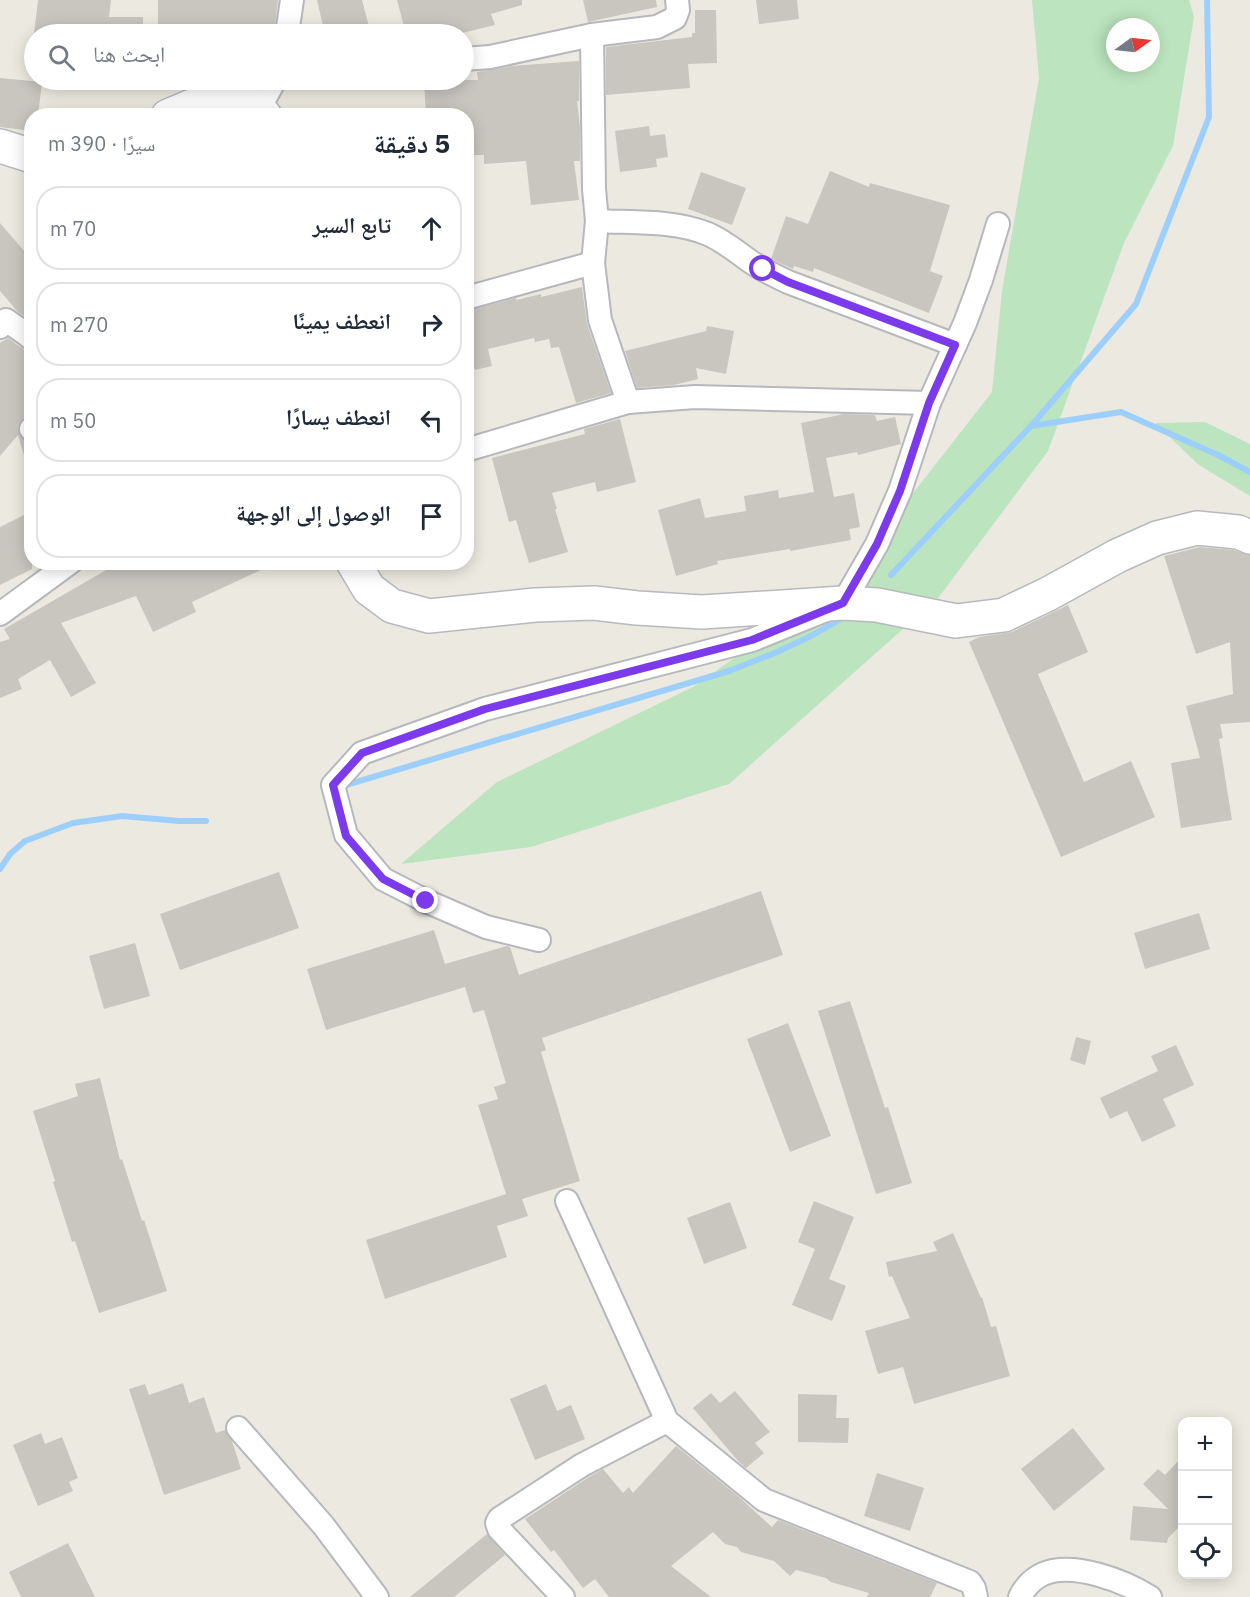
<!DOCTYPE html>
<html lang="ar">
<head>
<meta charset="utf-8">
<style>
	body { margin:0; font-family:"IBM Plex Sans","Noto Naskh Arabic",sans-serif; background:#f6f6f7; color:#1f2937; direction:rtl }
	.controls { position:absolute; right:18px; bottom:18px; display:grid; overflow:hidden; border-radius:12px; box-shadow:0 3px 15px #0003 }
	.controls button { width:54px; height:54px; display:grid; place-items:center; padding:0; border:0; border-bottom:2px solid #e0e1e3; background:#fff; color:#1f2937; font:30px sans-serif }
	.compass { position:absolute; left:1106px; top:18px; width:54px; height:54px; border-radius:50%; background:#fff; box-shadow:0 3px 15px #0003; rotate:75deg }
	.stop { position:absolute; width:18px; height:18px; margin:-14px; border:4px solid #7c3aed; border-radius:50%; background:#fff }
	.stop.end { background:#7c3aed; border-color:#fff; box-shadow:0 2px 6px #0008 }
	.list { margin:0; padding:0; list-style:none }
	h2 { display:flex; justify-content:space-between; align-items:center; height:78px; margin:0; padding:0 24px; font-size:26px }
	h2 small { font-size:20px; font-weight:400; color:#747a83 }
	.list li { display:grid; grid-template-columns:39px 1fr auto; gap:18px; align-items:center; box-sizing:border-box; height:84px; margin:0 12px 12px; padding:0 12px; border:2px solid #e0e1e3; border-radius:24px }
	.list b { display:block; font-size:22px; white-space:nowrap }
	.list em { font-size:20px; font-style:normal; color:#747a83 }
	.icon { flex:none; width:33px; height:33px; fill:none; stroke:currentColor; stroke-width:2; stroke-linecap:round; stroke-linejoin:round }
	.map { position:relative; flex:none; width:1250px; height:1597px; overflow:hidden; direction:ltr }
	.search { position:absolute; background:#fff; box-shadow:0 3px 15px #0003; left:24px; top:24px; width:450px; height:66px; display:flex; align-items:center; gap:15px; box-sizing:border-box; padding:0 21px; border-radius:33px; color:#747a83; font-size:22px }
	.panel { position:absolute; background:#fff; box-shadow:0 3px 15px #0003; left:24px; top:108px; width:450px; height:462px; border-radius:24px; direction:rtl }
	.map>svg:first-child { display:block }
	.green { fill:#bce4be; fill-rule:evenodd }
	.lines { fill:none; stroke-linecap:round; stroke-linejoin:round }
	.stream { stroke:#9dcffe; stroke-width:6 }
	.building { fill:#c8c6bf }
	.street-casing { stroke:#b6b8bd; stroke-width:26 }
	.secondary-casing { stroke:#b6b9bf; stroke-width:36 }
	.street { stroke:#fff; stroke-width:22 }
	.secondary { stroke:#fff; stroke-width:33 }
	.route { stroke:#7c3aed; stroke-width:8 }
</style>
</head>
<body>
<div class="map">
<svg width="1250" height="1597" viewBox="0 0 1250 1597">
	<rect width="100%" height="100%" fill="#eceae0"/>
	<g class="green">
		<path d="M 1032,0 L 1189,0 L 1194,17 L 1173,146 L 1124,243 L 1048,451 L 939,597 L 729,784 L 531,847 L 401,864 L 497,782 L 693,687 L 846,579 L 992,392 L 1002,291 L 1039,78 ZM 1115,27 L 1151,27 L 1151,63 L 1115,63 Z"/>
		<path d="M 1205,422 L 1250,444 L 1250,496 L 1199,465 L 1155,423 Z"/>
	</g>
	<g class="lines">
		<g class="stream">
			<path d="M 1031,426 L 1136,304 L 1209,117 L 1207,0"/>
			<path d="M 891,575 L 1031,426 L 1121,412 L 1218,455 L 1250,472"/>
			<path d="M 346,785 L 729,671 L 777,652 L 811,636 L 846,616"/>
			<path d="M 0,869 L 10,854 L 25,841 L 73,823 L 122,816 L 179,821 L 206,821"/>
		</g>
	</g>
	<g class="building">
		<path d="M 38,0 L 111,0 L 109,17 L 143,17 L 143,34 L 34,34 Z"/>
		<path d="M 158,0 L 278,0 L 274,34 L 197,34 L 197,27 L 158,27 Z"/>
		<path d="M 317,0 L 362,0 L 371,34 L 325,34 Z"/>
		<path d="M 397,0 L 522,0 L 522,5 L 491,14 L 495,25 L 458,34 L 406,34 Z"/>
		<path d="M 583,0 L 656,0 L 657,7 L 588,22 Z"/>
		<path d="M 756,0 L 797,0 L 799,19 L 759,24 Z"/>
		<path d="M 695,10 L 716,10 L 717,63 L 688,64 L 690,88 L 606,95 L 606,47 L 692,37 L 692,33 L 695,33 Z"/>
		<path d="M 579,61 L 579,101 L 577,101 L 580,127 L 580,161 L 574,161 L 579,200 L 531,205 L 526,161 L 484,164 L 484,155 L 466,155 L 466,116 L 426,116 L 424,80 L 478,80 L 477,72 L 511,66 Z"/>
		<path d="M 0,78 L 42,82 L 38,116 L 32,116 L 32,131 L 0,127 Z"/>
		<path d="M 649,126 L 650,136 L 665,134 L 668,157 L 656,159 L 657,167 L 620,172 L 615,131 Z"/>
		<path d="M 830,171 L 869,187 L 870,183 L 950,205 L 930,271 L 943,276 L 929,313 L 814,268 L 813,272 L 794,266 L 793,269 L 771,259 L 786,216 L 808,224 Z"/>
		<path d="M 701,172 L 746,188 L 732,225 L 688,209 Z"/>
		<path d="M 0,223 L 32,260 L 32,321 L 18,312 L 0,291 Z"/>
		<path d="M 582,287 L 587,324 L 611,393 L 576,403 L 559,347 L 551,348 L 549,339 L 535,342 L 534,338 L 488,349 L 492,366 L 475,370 L 466,337 L 466,311 L 516,298 L 516,300 L 541,294 L 541,297 Z"/>
		<path d="M 707,326 L 734,331 L 726,374 L 696,368 L 698,379 L 674,385 L 637,388 L 625,351 L 706,331 Z"/>
		<path d="M 8,338 L 24,350 L 32,352 L 32,416 L 24,418 L 19,423 L 18,428 L 20,436 L 25,441 L 32,442 L 32,466 L 27,466 L 18,435 L 0,456 L 0,343 Z"/>
		<path d="M 844,414 L 875,415 L 877,421 L 895,417 L 901,444 L 858,455 L 857,452 L 826,458 L 834,497 L 854,493 L 860,527 L 849,529 L 851,540 L 790,551 L 790,549 L 717,561 L 718,564 L 676,576 L 658,510 L 700,498 L 705,518 L 746,511 L 744,496 L 778,490 L 779,498 L 814,492 L 801,423 Z"/>
		<path d="M 620,419 L 636,482 L 597,492 L 595,482 L 552,493 L 557,509 L 555,509 L 568,552 L 529,563 L 516,520 L 509,522 L 492,458 L 585,434 L 584,429 Z"/>
		<path d="M 32,511 L 32,569 L 0,585 L 0,527 Z"/>
		<path d="M 1200,547 L 1233,550 L 1250,555 L 1250,722 L 1220,724 L 1223,738 L 1219,739 L 1232,820 L 1181,828 L 1171,763 L 1200,758 L 1186,706 L 1233,694 L 1230,642 L 1196,654 L 1164,556 Z"/>
		<path d="M 105,562 L 278,562 L 192,602 L 196,612 L 153,632 L 136,596 L 61,623 L 96,683 L 71,697 L 50,660 L 18,679 L 22,689 L 0,698 L 0,642 L 10,639 L 4,629 L 108,569 Z"/>
		<path d="M 1068,605 L 1088,652 L 1038,674 L 1084,782 L 1131,761 L 1155,817 L 1061,857 L 969,642 L 979,637 L 1012,632 Z"/>
		<path d="M 279,872 L 299,928 L 180,970 L 160,914 Z"/>
		<path d="M 761,891 L 783,955 L 542,1038 L 546,1050 L 541,1052 L 580,1181 L 522,1199 L 528,1216 L 497,1226 L 507,1257 L 385,1299 L 366,1240 L 506,1194 L 478,1105 L 498,1099 L 494,1087 L 506,1083 L 484,1010 L 473,1013 L 465,987 L 326,1030 L 307,969 L 434,930 L 445,964 L 507,946 L 510,947 L 519,975 Z"/>
		<path d="M 1199,913 L 1210,949 L 1145,969 L 1134,933 Z"/>
		<path d="M 135,943 L 150,996 L 104,1009 L 89,956 Z"/>
		<path d="M 850,1001 L 885,1108 L 888,1107 L 912,1183 L 876,1194 L 818,1011 Z"/>
		<path d="M 788,1023 L 831,1136 L 790,1152 L 747,1039 Z"/>
		<path d="M 1076,1037 L 1091,1041 L 1085,1065 L 1070,1060 Z"/>
		<path d="M 1176,1045 L 1194,1085 L 1163,1099 L 1176,1126 L 1142,1142 L 1127,1111 L 1110,1119 L 1100,1098 L 1158,1071 L 1151,1056 Z"/>
		<path d="M 100,1078 L 120,1160 L 122,1159 L 142,1221 L 144,1220 L 167,1291 L 99,1313 L 75,1241 L 72,1242 L 53,1182 L 55,1181 L 33,1111 L 78,1096 L 75,1084 Z"/>
		<path d="M 814,1201 L 854,1217 L 829,1279 L 846,1286 L 832,1321 L 792,1305 L 815,1249 L 798,1242 Z"/>
		<path d="M 730,1202 L 747,1248 L 704,1264 L 687,1218 Z"/>
		<path d="M 953,1233 L 981,1298 L 982,1297 L 991,1327 L 996,1326 L 1010,1376 L 914,1404 L 903,1367 L 878,1374 L 865,1331 L 910,1318 L 892,1276 L 889,1277 L 886,1262 L 937,1251 L 933,1242 Z"/>
		<path d="M 183,1383 L 189,1403 L 204,1397 L 216,1433 L 225,1430 L 232,1441 L 241,1469 L 164,1495 L 129,1389 L 145,1384 L 149,1395 Z"/>
		<path d="M 546,1384 L 557,1411 L 571,1405 L 585,1439 L 535,1460 L 510,1399 Z"/>
		<path d="M 735,1391 L 770,1432 L 755,1443 L 764,1453 L 746,1468 L 739,1462 L 693,1408 L 711,1393 L 720,1403 Z"/>
		<path d="M 798,1394 L 837,1395 L 836,1418 L 849,1418 L 848,1443 L 798,1442 Z"/>
		<path d="M 1073,1428 L 1105,1469 L 1054,1511 L 1021,1469 Z"/>
		<path d="M 41,1433 L 45,1444 L 62,1437 L 78,1478 L 69,1482 L 73,1491 L 38,1506 L 13,1445 Z"/>
		<path d="M 676,1446 L 739,1497 L 772,1527 L 778,1520 L 937,1583 L 930,1597 L 867,1597 L 869,1593 L 831,1582 L 826,1578 L 796,1570 L 790,1576 L 774,1561 L 741,1552 L 737,1547 L 725,1544 L 713,1532 L 671,1566 L 711,1597 L 609,1597 L 595,1579 L 583,1588 L 554,1550 L 551,1552 L 525,1519 L 589,1477 L 603,1469 L 623,1493 L 629,1487 L 633,1493 Z"/>
		<path d="M 1182,1457 L 1182,1524 L 1168,1538 L 1167,1543 L 1130,1540 L 1133,1506 L 1168,1509 L 1143,1484 L 1158,1469 L 1165,1475 Z"/>
		<path d="M 877,1473 L 924,1488 L 910,1531 L 864,1516 Z"/>
		<path d="M 487,1534 L 505,1555 L 454,1597 L 410,1597 Z"/>
		<path d="M 68,1543 L 95,1597 L 21,1597 L 9,1572 Z"/>
	</g>
	<g class="lines">
		<defs>
			<g id="street">
				<path d="M 287,34 L 292,0"/>
				<path d="M 592,35 L 594,189 L 597,221 L 593,263 L 600,320 L 628,402"/>
				<path d="M 464,59 L 490,57 L 592,35 L 657,27 L 675,18 L 678,10 L 677,0"/>
				<path d="M 259,109 L 275,80"/>
				<path d="M 597,221 C 633,223 674,220 708,234 C 724,241 737,252 751,262 C 763,270 775,276 788,282 L 955,345"/>
				<path d="M 466,298 L 593,263"/>
				<path d="M 0,327 L 6,320 L 26,334 L 32,339"/>
				<path d="M 31,429 L 32,429"/>
				<path d="M 466,450 L 628,402 L 695,397 L 929,403"/>
				<path d="M 0,614 L 71,562"/>
				<path d="M 539,940 L 486,927 L 426,901 L 383,879 L 346,835 L 333,785 L 362,753 L 485,709 L 752,640 L 843,603 L 877,544 L 900,491 L 929,403 L 965,323 L 981,280 L 998,224"/>
				<path d="M 567,1201 L 667,1421 L 764,1500 L 970,1582 L 974,1588 L 976,1597"/>
				<path d="M 238,1428 L 323,1525 L 377,1597"/>
				<path d="M 563,1597 L 499,1529 L 497,1523 L 499,1519 L 582,1465 L 667,1421"/>
				<path d="M 1020,1597 C 1025,1587 1032,1579 1043,1574 C 1073,1561 1124,1581 1150,1597"/>
			</g>
			<g id="secondary">
				<path d="M 168,116 L 204,101 L 236,100 L 259,109 L 265,116"/>
				<path d="M 0,146 L 32,156"/>
				<path d="M 353,562 L 369,589 L 392,606 L 429,616 L 535,605 L 594,603 L 637,608 L 702,612 L 843,603 L 877,605 L 956,621 L 1004,615 L 1048,594 L 1117,556 L 1157,538 L 1197,528 L 1238,532 L 1250,537"/>
			</g>
		</defs>
		<use href="#street" class="street-casing"/>
		<use href="#secondary" class="secondary-casing"/>
		<use href="#street" class="street"/>
		<use href="#secondary" class="secondary"/>
	</g>
	<g class="lines">
		<path class="route" d="M 426,901 L 383,879 L 346,836 L 333,785 L 362,753 L 485,709 L 752,640 L 843,603 L 877,544 L 900,491 L 929,403 L 955,345 L 788,282 L 763,269"/>
	</g>
</svg>
<div class="controls">
<button>+</button>
<button>−</button>
<button><svg class="icon" aria-label="locate" viewBox="0 0 24 24"><circle cx="12" cy="12" r="6"/><path d="M12 2v4M12 18v4M2 12h4M18 12h4"/></svg></button>
</div>
<svg class="compass" viewBox="-18 -18 36 36"><path d="M0-13l5 13h-10z" fill="#e53935"/><path d="M0 13l5-13h-10z" fill="#747a83"/></svg>
<div class="stop" style="left:763px;top:269px"></div>
<div class="stop end" style="left:426px;top:901px"></div>
<div class="search"><svg class="icon" aria-label="search" viewBox="0 0 24 24"><circle cx="10" cy="10" r="6"/><path d="M15 15l6 6"/></svg>ابحث هنا</div>
<section class="panel">
<h2>5 دقيقة<small>سيرًا · 390 m</small></h2>
<ul class="list">
<li><svg class="icon" aria-label="ahead" viewBox="0 0 24 24"><path d="M12 20V5M6 11l6-6 6 6"/></svg><div><b>تابع السير</b></div><em>70 m</em></li>
<li><svg class="icon" aria-label="right" viewBox="0 0 24 24"><path d="M7 20v-9h11M14 6l5 5-5 5"/></svg><div><b>انعطف يمينًا</b></div><em>270 m</em></li>
<li><svg class="icon" aria-label="left" viewBox="0 0 24 24"><path d="M17 20v-9H6M10 6l-5 5 5 5"/></svg><div><b>انعطف يسارًا</b></div><em>50 m</em></li>
<li><svg class="icon" aria-label="arrive" viewBox="0 0 24 24"><path d="M6 21V4h12l-3 4 3 4H6"/></svg><div><b>الوصول إلى الوجهة</b></div></li>
</ul>
</section>
</div>
</body>
</html>
